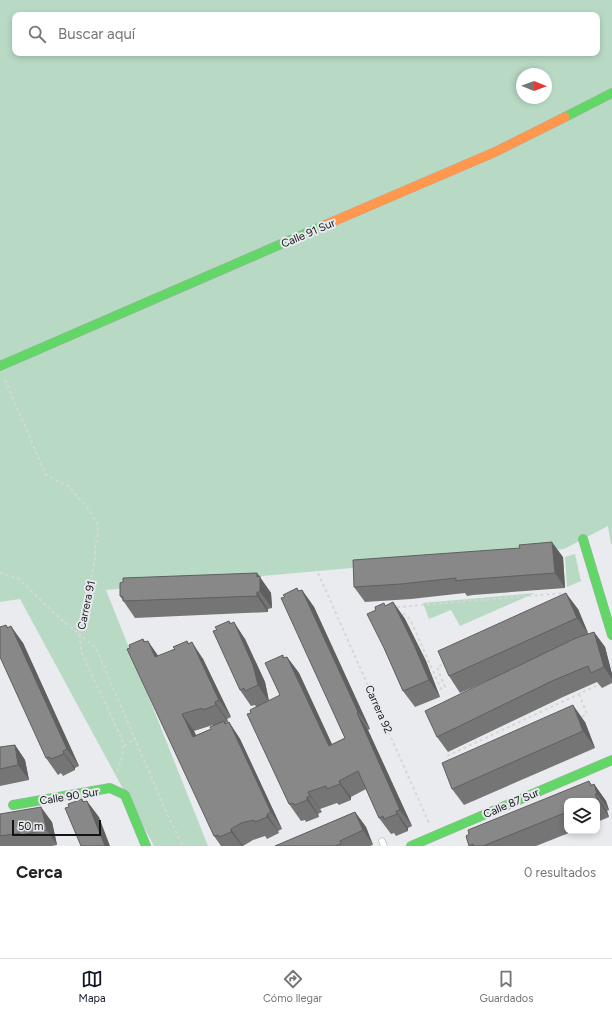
<!DOCTYPE html>
<html lang="es">
<head>
<meta charset="utf-8">
<style>
	body { margin:0; font-family:Figtree,sans-serif; background:#f2f2f2; color:#222 }
	.controls { position:absolute; right:12px; bottom:12px; display:grid; overflow:hidden; border-radius:8px; box-shadow:0 2px 6px #0003 }
	.controls button { width:36px; height:36px; display:grid; place-items:center; padding:0; border:0; border-bottom:1px solid #e0e0e0; background:#fff; color:#222; font:20px sans-serif }
	.compass { position:absolute; left:516px; top:68px; width:36px; height:36px; border-radius:50%; background:#fff; box-shadow:0 2px 6px #0003; rotate:91deg }
	.scale { position:absolute; left:12px; bottom:10px; width:89px; box-sizing:border-box; padding-left:4px; border:2px solid #131315; border-top:0; font-size:11px; line-height:14px; white-space:nowrap; color:#131315; -webkit-text-stroke:3px #e8eaef; paint-order:stroke }
	.list { margin:0; padding:0; list-style:none }
	h2 { display:flex; justify-content:space-between; align-items:center; height:52px; margin:0; padding:0 16px; font-size:17px }
	h2 small { font-size:13px; font-weight:400; color:#767676 }
	.icon { flex:none; width:22px; height:22px; fill:none; stroke:currentColor; stroke-width:2; stroke-linecap:round; stroke-linejoin:round }
	.map { position:relative; flex:none; width:612px; height:846px; overflow:hidden }
	.search { position:absolute; background:#fff; box-shadow:0 2px 6px #0003; left:12px; right:12px; top:12px; height:44px; display:flex; align-items:center; gap:10px; box-sizing:border-box; padding:0 14px; border-radius:8px; color:#767676; font-size:15px }
	.sheet { height:112px; background:#fff }
	nav { display:flex; justify-content:space-around; align-items:center; box-sizing:border-box; height:56px; border-top:1px solid #e0e0e0; background:#fff; font-size:11px; color:#767676 }
	nav a { display:grid; justify-items:center; gap:2px }
	nav .on { color:#111827 }
	.map>svg:first-child { display:block }
	.green { fill:#b8dac5; fill-rule:evenodd }
	.lines { fill:none; stroke-linecap:round; stroke-linejoin:round }
	.lane-casing { stroke:#adaeb0; stroke-width:7 }
	.fast-casing { stroke:#adaeb0; stroke-width:10 }
	.slow-casing { stroke:#adaeb0; stroke-width:10 }
	.path { stroke:#d6d7d7; stroke-width:2; stroke-dasharray:3 3; stroke-linecap:butt }
	.lane { stroke:#fcfcfc; stroke-width:6 }
	.fast { stroke:#63d668; stroke-width:9 }
	.slow { stroke:#ff974d; stroke-width:9 }
	.wall { fill:#757576; fill-rule:evenodd }
	.shaded-wall { fill:#5f5f60 }
	.building { fill:#888889; stroke:#5f5f60 }
	.labels { text-anchor:middle; stroke-width:4; stroke-linejoin:round; paint-order:stroke }
	.street-label { font-size:11px; fill:#131315; stroke:#e8eaef }
</style>
</head>
<body>
<div class="map">
<svg width="612" height="846" viewBox="0 0 612 846">
	<rect width="100%" height="100%" fill="#e9ebee"/>
	<g class="green">
		<path d="M 0,0 L 612,0 L 612,544 L 611,544 L 608,526 L 564,549 L 106,590 L 208,846 L 154,846 L 20,599 L 0,602 ZM 15,15 L 597,15 L 597,53 L 15,53 ZM 522,74 L 546,74 L 546,98 L 522,98 Z"/>
		<path d="M 575,554 L 581,581 L 567,587 L 565,557 Z"/>
		<path d="M 535,593 L 460,626 L 451,610 L 429,619 L 423,603 Z"/>
	</g>
	<g class="lines">
		<defs>
			<path id="lane" d="M 382,841 L 384,846"/>
			<g id="fast">
				<path d="M 565,117 L 612,93"/>
				<path d="M 0,366 L 325,225"/>
				<path d="M 583,539 L 612,635"/>
				<path d="M 13,805 L 110,788 L 125,795 L 146,846"/>
				<path d="M 411,846 L 612,760"/>
			</g>
			<path id="slow" d="M 325,225 L 495,152 L 565,117"/>
		</defs>
		<use href="#lane" class="lane-casing"/>
		<use href="#fast" class="fast-casing"/>
		<use href="#slow" class="slow-casing"/>
		<g class="path">
			<path d="M 5,380 L 46,475 L 68,486 L 86,506 L 97,522 L 98,534 L 95,546 L 95,558 L 91,580 L 84,601 L 79,634 L 96,648 L 167,814 L 183,846"/>
			<path d="M 0,573 L 19,579 L 56,615 L 79,634 L 82,654 L 122,739 C 125,752 120,764 116,776"/>
			<path d="M 318,573 L 429,823"/>
			<path d="M 564,593 L 570,603 L 568,609 L 437,667 L 445,687 L 441,689 L 410,619 L 404,614 L 381,620 L 375,609 Z"/>
			<path d="M 579,694 L 587,714 L 579,718"/>
			<path d="M 124,746 L 135,739"/>
			<path d="M 450,761 L 447,756 L 600,684"/>
		</g>
		<use href="#lane" class="lane"/>
		<use href="#fast" class="fast"/>
		<use href="#slow" class="slow"/>
	</g>
	<g class="wall">
		<path d="M 563,557 L 565,588 L 473,595 L 467,596 L 465,593 L 411,599 L 365,602 L 354,587 Z"/>
		<path d="M 257,573 L 271,593 L 272,608 L 268,609 L 268,612 L 135,618 L 120,596 Z"/>
		<path d="M 297,588 L 299,591 L 302,590 L 314,607 L 370,729 L 368,730 L 412,826 L 408,828 L 408,831 L 396,836 L 394,833 L 391,834 L 379,818 L 366,789 L 351,797 L 351,800 L 339,805 L 337,803 L 320,809 L 322,812 L 318,814 L 319,817 L 306,822 L 305,820 L 301,821 L 289,804 L 251,713 L 256,707 L 255,705 L 251,706 L 240,690 L 217,630 L 229,621 L 245,639 L 265,682 L 269,701 L 280,695 L 283,655 L 284,658 L 287,657 L 299,673 L 332,744 L 345,738 L 285,597 Z"/>
		<path d="M 393,602 L 405,619 L 426,661 L 440,697 L 415,707 L 403,691 L 384,648 L 386,606 Z"/>
		<path d="M 578,609 L 588,634 L 594,632 L 605,647 L 612,674 L 612,683 L 602,688 L 597,682 L 563,697 L 448,752 L 437,737 L 505,673 L 460,693 L 449,676 Z"/>
		<path d="M 6,625 L 23,643 L 79,766 L 75,768 L 75,770 L 63,776 L 61,773 L 58,775 L 46,758 Z"/>
		<path d="M 143,639 L 158,656 L 175,649 L 187,641 L 203,659 L 231,717 L 227,719 L 228,722 L 225,723 L 226,723 L 229,722 L 240,739 L 282,829 L 278,831 L 279,833 L 267,839 L 265,836 L 253,840 L 243,846 L 221,846 L 214,836 L 130,648 ZM 213,725 L 214,725 L 211,729 L 196,735 L 194,731 Z"/>
		<path d="M 585,722 L 595,748 L 464,805 L 452,789 Z"/>
		<path d="M 15,745 L 25,760 L 29,780 L 0,786 L 0,788 L 0,747 Z"/>
		<path d="M 594,784 L 606,801 L 609,810 L 607,811 L 609,817 L 597,822 L 597,801 L 567,801 L 567,831 L 574,831 L 536,846 L 469,846 L 466,836 Z"/>
		<path d="M 355,812 L 366,827 L 373,845 L 370,846 L 275,846 Z"/>
		<path d="M 0,814 L 52,822 L 57,845 L 52,846 L 0,846 Z"/>
	</g>
	<g class="shaded-wall">
		<path d="M 552,542 L 563,557 L 565,588 L 555,573 Z"/>
		<path d="M 257,573 L 271,593 L 272,608 L 260,592 L 257,577 Z"/>
		<path d="M 302,590 L 314,607 L 370,729 L 358,712 Z"/>
		<path d="M 257,592 L 268,609 L 268,612 L 257,596 Z"/>
		<path d="M 566,593 L 578,609 L 589,635 L 577,618 Z"/>
		<path d="M 393,602 L 405,619 L 426,661 L 440,697 L 429,680 Z"/>
		<path d="M 229,621 L 241,638 L 234,622 L 245,639 L 265,682 L 269,702 L 258,685 L 230,624 Z"/>
		<path d="M 11,626 L 23,643 L 79,766 L 67,749 Z"/>
		<path d="M 594,632 L 605,647 L 612,674 L 612,679 L 604,667 Z"/>
		<path d="M 148,641 L 159,657 L 155,657 Z"/>
		<path d="M 192,642 L 203,659 L 231,717 L 219,700 Z"/>
		<path d="M 287,657 L 299,673 L 340,762 L 329,746 Z"/>
		<path d="M 215,702 L 227,719 L 228,722 L 216,705 Z"/>
		<path d="M 573,705 L 585,722 L 595,748 L 583,731 Z"/>
		<path d="M 357,713 L 368,730 L 412,826 L 400,810 Z"/>
		<path d="M 182,714 L 194,731 L 204,753 L 193,737 Z"/>
		<path d="M 229,722 L 240,739 L 282,829 L 271,812 Z"/>
		<path d="M 15,745 L 25,760 L 29,780 L 18,765 Z"/>
		<path d="M 63,751 L 75,768 L 75,770 L 64,754 Z"/>
		<path d="M 339,781 L 351,797 L 351,800 L 340,784 Z"/>
		<path d="M 589,781 L 597,792 L 594,784 L 606,801 L 609,810 L 591,786 Z"/>
		<path d="M 308,792 L 320,809 L 322,812 L 310,796 Z"/>
		<path d="M 595,794 L 607,811 L 609,817 L 598,800 Z"/>
		<path d="M 307,797 L 318,814 L 319,817 L 307,800 Z"/>
		<path d="M 82,799 L 91,812 L 87,801 L 99,817 L 110,846 L 105,846 L 83,802 Z"/>
		<path d="M 41,807 L 52,822 L 57,845 L 47,830 Z"/>
		<path d="M 396,811 L 408,828 L 408,831 L 397,814 Z"/>
		<path d="M 355,812 L 366,827 L 373,845 L 363,830 Z"/>
		<path d="M 267,814 L 278,831 L 279,833 L 267,817 Z"/>
		<path d="M 231,829 L 243,846 L 242,846 L 231,832 Z"/>
	</g>
	<g class="building">
		<path d="M 552,542 L 555,573 L 462,580 L 456,581 L 456,578 L 401,584 L 354,587 L 353,560 L 520,548 L 519,545 Z"/>
		<path d="M 257,573 L 257,577 L 260,576 L 260,592 L 257,592 L 257,596 L 123,601 L 123,597 L 120,596 L 120,583 L 123,582 L 123,578 Z"/>
		<path d="M 297,588 L 298,591 L 302,590 L 358,712 L 357,713 L 400,810 L 396,811 L 397,814 L 384,819 L 383,816 L 379,818 L 358,771 L 339,781 L 340,784 L 327,789 L 326,786 L 308,792 L 310,796 L 307,797 L 307,800 L 295,805 L 293,803 L 289,804 L 247,714 L 251,713 L 250,710 L 280,695 L 265,663 L 283,655 L 283,658 L 287,657 L 329,746 L 345,738 L 281,598 L 285,597 L 283,595 Z"/>
		<path d="M 566,593 L 577,618 L 449,676 L 438,651 Z"/>
		<path d="M 393,602 L 414,645 L 429,680 L 403,691 L 384,648 L 367,614 L 376,610 L 375,607 L 384,603 L 385,606 Z"/>
		<path d="M 229,621 L 230,624 L 234,622 L 253,665 L 258,685 L 245,691 L 244,688 L 240,690 L 213,631 L 217,630 L 215,627 Z"/>
		<path d="M 6,625 L 7,628 L 11,626 L 67,749 L 63,751 L 64,754 L 51,759 L 50,757 L 46,758 L 0,657 L 0,627 Z"/>
		<path d="M 594,632 L 604,667 L 591,673 L 588,666 L 552,681 L 437,737 L 425,711 L 576,638 Z"/>
		<path d="M 143,639 L 144,642 L 148,641 L 155,657 L 175,649 L 173,647 L 187,641 L 188,644 L 192,642 L 219,700 L 215,702 L 216,705 L 203,710 L 202,708 L 182,714 L 193,737 L 211,729 L 210,727 L 224,721 L 225,724 L 229,722 L 271,812 L 267,814 L 267,817 L 255,822 L 254,820 L 241,823 L 231,829 L 231,832 L 219,837 L 218,835 L 214,836 L 127,649 L 130,648 L 129,645 Z"/>
		<path d="M 573,705 L 583,731 L 452,789 L 442,763 Z"/>
		<path d="M 15,745 L 18,765 L 0,769 L 0,747 Z"/>
		<path d="M 589,781 L 591,786 L 594,784 L 597,794 L 595,794 L 598,800 L 596,801 L 567,801 L 567,812 L 483,846 L 473,846 L 473,844 L 469,846 L 466,836 L 469,834 L 468,830 Z"/>
		<path d="M 82,799 L 83,802 L 87,801 L 105,846 L 81,846 L 65,808 L 69,807 L 68,804 Z"/>
		<path d="M 41,807 L 47,830 L 20,835 L 20,833 L 0,836 L 0,814 Z"/>
		<path d="M 355,812 L 363,830 L 340,841 L 341,844 L 335,846 L 275,846 Z"/>
	</g>
	<g class="labels">
		<g class="street-label">
			<text transform="translate(308 233) rotate(-23)" y="4">Calle 91 Sur</text>
			<text transform="translate(86 605) rotate(-78)" y="4">Carrera 91</text>
			<text transform="translate(379 709) rotate(66)" y="4">Carrera 92</text>
			<text transform="translate(69 796) rotate(-9)" y="4">Calle 90 Sur</text>
			<text transform="translate(511 803) rotate(-23)" y="4">Calle 87 Sur</text>
		</g>
	</g>
</svg>
<div class="controls">
<button><svg class="icon" aria-label="layers" viewBox="0 0 24 24"><path d="M12 4l9 5-9 5-9-5zM3 14l9 5 9-5"/></svg></button>
</div>
<svg class="compass" viewBox="-18 -18 36 36"><path d="M0-13l5 13h-10z" fill="#e53935"/><path d="M0 13l5-13h-10z" fill="#767676"/></svg>
<div class="scale">50 m</div>
<div class="search"><svg class="icon" aria-label="search" viewBox="0 0 24 24"><circle cx="10" cy="10" r="6"/><path d="M15 15l6 6"/></svg>Buscar aquí</div>
</div>
<section class="sheet">
<h2>Cerca<small>0 resultados</small></h2>
<ul class="list">
</ul>
</section>
<nav>
<a class="on"><svg class="icon" aria-label="map" viewBox="0 0 24 24"><path d="M3 6l6-2 6 2 6-2v14l-6 2-6-2-6 2zM9 4v14M15 6v14"/></svg>Mapa</a>
<a><svg class="icon" aria-label="directions" viewBox="0 0 24 24"><path d="M12 3l9 9-9 9-9-9zM9 14v-3h6M13 9l2 2-2 2"/></svg>Cómo llegar</a>
<a><svg class="icon" aria-label="saved" viewBox="0 0 24 24"><path d="M7 4h10v16l-5-4-5 4z"/></svg>Guardados</a>
</nav>
</body>
</html>
